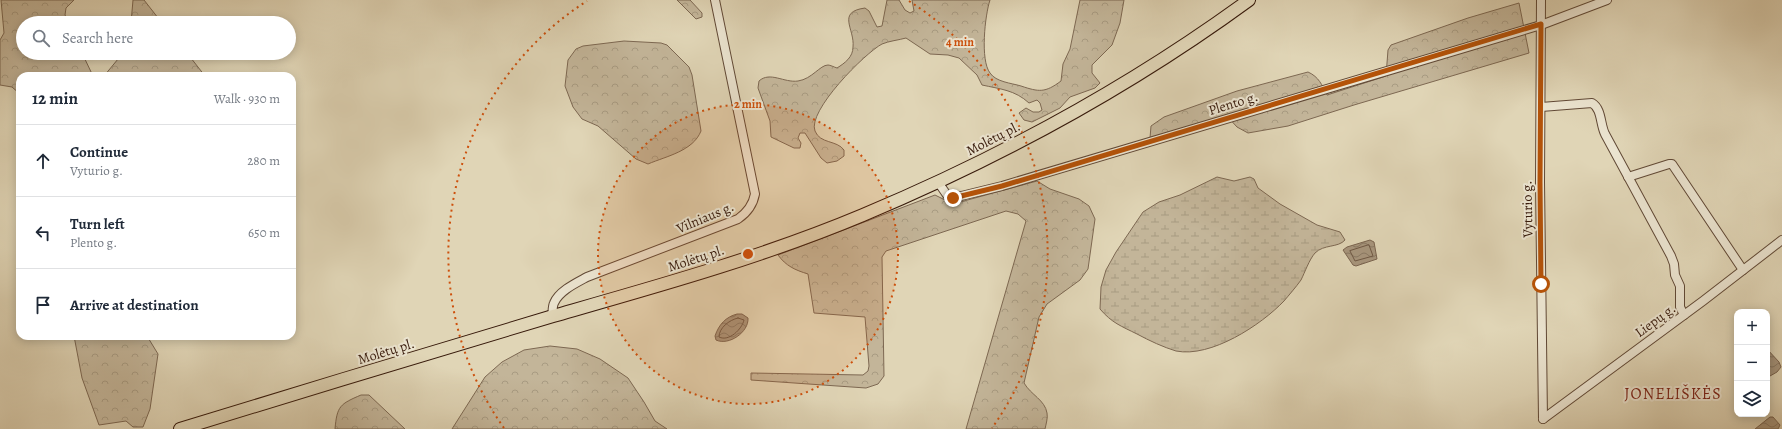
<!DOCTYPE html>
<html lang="en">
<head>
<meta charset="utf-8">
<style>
	body { margin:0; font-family:Alegreya,serif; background:#f6f6f7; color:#1f2937 }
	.controls { position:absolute; right:12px; bottom:12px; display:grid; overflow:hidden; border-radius:8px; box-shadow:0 2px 10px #0003 }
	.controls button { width:36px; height:36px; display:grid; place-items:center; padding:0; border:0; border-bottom:1px solid #e0e1e3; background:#fff; color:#1f2937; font:20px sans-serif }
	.stop { position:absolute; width:12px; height:12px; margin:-9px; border:3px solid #b45309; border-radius:50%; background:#fff }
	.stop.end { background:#b45309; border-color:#fff; box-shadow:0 1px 4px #0008 }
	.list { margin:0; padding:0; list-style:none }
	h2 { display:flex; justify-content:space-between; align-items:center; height:52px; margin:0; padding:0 16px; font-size:17px }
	h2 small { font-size:13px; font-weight:400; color:#747a83 }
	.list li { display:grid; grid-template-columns:26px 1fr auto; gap:12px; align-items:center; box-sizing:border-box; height:72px; padding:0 16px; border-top:1px solid #e0e1e3 }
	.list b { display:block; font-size:15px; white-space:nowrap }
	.list p { margin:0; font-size:13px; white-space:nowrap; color:#747a83 }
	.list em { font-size:13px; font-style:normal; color:#747a83 }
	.icon { flex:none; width:22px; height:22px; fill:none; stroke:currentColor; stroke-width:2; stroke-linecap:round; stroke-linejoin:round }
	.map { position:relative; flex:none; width:1782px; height:429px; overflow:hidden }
	.search { position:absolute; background:#fff; box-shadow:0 2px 10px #0003; left:16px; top:16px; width:280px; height:44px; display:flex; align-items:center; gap:10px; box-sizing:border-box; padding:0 14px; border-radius:22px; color:#747a83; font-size:15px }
	.panel { position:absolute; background:#fff; box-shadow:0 2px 10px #0003; left:16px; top:72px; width:280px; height:268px; border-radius:12px }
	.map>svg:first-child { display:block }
	.forest { fill:url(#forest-crowns); stroke:#7d6852 }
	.wetland { fill:url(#wetland-marsh); stroke:#7d6852 }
	.water { fill:url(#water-waves); stroke:#7a644f }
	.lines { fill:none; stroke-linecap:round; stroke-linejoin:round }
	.shore { stroke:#6f5844; stroke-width:1 }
	.minor-casing { stroke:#614936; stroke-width:10 }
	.highway-casing { stroke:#371a0b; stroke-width:14 }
	.minor { stroke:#ebe4d0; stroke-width:8 }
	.highway { stroke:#e0d5b6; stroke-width:12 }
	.route { stroke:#b45309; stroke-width:5 }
	.ring { fill:none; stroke:#cd500c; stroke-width:2; stroke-dasharray:2 4 }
	.labels { text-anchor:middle; stroke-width:4; stroke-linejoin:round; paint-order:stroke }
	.street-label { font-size:14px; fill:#371a0b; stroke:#ebe4d0 }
	.quarter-label { font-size:16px; letter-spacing:1px; fill:#7a1f14; stroke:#ebe4d0 }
	.centre { fill:#cd500c; stroke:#ebe4d0; stroke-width:2 }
	.ring-label { font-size:12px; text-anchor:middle; font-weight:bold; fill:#cd500c; stroke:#ebe4d0; stroke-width:4; stroke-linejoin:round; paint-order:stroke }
</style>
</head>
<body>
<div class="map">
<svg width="1782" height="429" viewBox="0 0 1782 429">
	<defs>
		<pattern id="forest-crowns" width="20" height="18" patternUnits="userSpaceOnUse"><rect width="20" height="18" fill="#c3b599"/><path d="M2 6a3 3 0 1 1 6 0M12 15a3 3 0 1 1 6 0" fill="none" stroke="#a89b82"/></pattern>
		<pattern id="wetland-marsh" width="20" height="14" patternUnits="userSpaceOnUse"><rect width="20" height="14" fill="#c3b599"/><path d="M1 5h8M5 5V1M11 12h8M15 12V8" fill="none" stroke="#a89b82"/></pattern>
		<pattern id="water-waves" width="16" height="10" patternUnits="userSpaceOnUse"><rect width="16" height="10" fill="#a7957c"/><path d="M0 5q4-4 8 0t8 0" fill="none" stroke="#897964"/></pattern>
	</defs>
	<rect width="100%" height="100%" fill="#e0d5b6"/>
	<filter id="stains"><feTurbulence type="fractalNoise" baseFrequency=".005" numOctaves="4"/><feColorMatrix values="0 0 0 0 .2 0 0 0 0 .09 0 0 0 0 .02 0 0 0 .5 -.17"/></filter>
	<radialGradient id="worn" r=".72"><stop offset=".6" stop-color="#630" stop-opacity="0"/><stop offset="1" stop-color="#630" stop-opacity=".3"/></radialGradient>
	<g class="forest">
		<path d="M 1,0 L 74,0 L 66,8 L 65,15 L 69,23 L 23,23 L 23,53 L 82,53 L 93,76 L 20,76 L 20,94 L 12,87 L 0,85 L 0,40 L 4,33 Z"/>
		<path d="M 133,0 L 144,0 L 162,23 L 131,23 Z"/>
		<path d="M 677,0 L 690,0 L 702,13 L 702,17 L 696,19 Z"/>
		<path d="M 887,0 L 899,0 L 905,10 L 910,13 L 914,11 L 912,0 L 990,0 C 985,15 980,60 990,73 C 996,82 1011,83 1021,86 C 1039,92 1045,93 1061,81 L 1063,64 L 1070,49 L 1080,0 L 1124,0 L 1120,23 L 1112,45 L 1092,65 L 1092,73 L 1100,83 L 1095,88 L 1070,97 L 1060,108 L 1032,122 L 1024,120 L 1019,113 L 1026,108 L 1033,112 L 1039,112 L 1042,110 L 1040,103 L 1037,100 L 1029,103 C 1015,90 1000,89 982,85 L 977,75 L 959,58 L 948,55 L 930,54 L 906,38 C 899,40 889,41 882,44 C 865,53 807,111 815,131 C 820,144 837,140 844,150 L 844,156 L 837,161 L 827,163 L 821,158 L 805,133 L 800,133 L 798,138 L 801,143 L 800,148 L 794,148 L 771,137 L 770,121 L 758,88 L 759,81 C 770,71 784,83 798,81 C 812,79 820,65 828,65 C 830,65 834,67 837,68 C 845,63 853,57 853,47 C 855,29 836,12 865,8 L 869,11 L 877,27 L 882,26 Z"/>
		<path d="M 1519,3 L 1529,53 L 1354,105 L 1288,126 L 1248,133 L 1237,127 L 1226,115 L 1150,138 L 1151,126 L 1164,117 L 1237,91 L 1308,72 C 1319,77 1322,85 1327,95 L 1386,76 L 1388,50 L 1391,45 L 1468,18 Z"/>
		<path d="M 624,41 L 661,43 L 667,45 L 689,67 L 692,75 L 701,131 C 693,151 667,156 648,164 L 636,159 L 598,126 L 582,119 L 573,107 L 565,86 L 568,60 L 576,49 L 583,46 Z"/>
		<path d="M 123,53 L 187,53 L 205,76 L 104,76 Z"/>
		<path d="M 1037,181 L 1050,189 L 1079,199 L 1089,206 L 1095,219 L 1088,269 L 1080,280 L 1047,304 L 1039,317 L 1024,383 C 1031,395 1045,400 1047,413 C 1048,418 1046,424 1045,429 L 966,429 L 1026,221 L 1018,214 L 1006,211 L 886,251 L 882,257 L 884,376 L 878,384 L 866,388 L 751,380 L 751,373 L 863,375 L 868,371 L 869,366 L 865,317 L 814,313 L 808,274 C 795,270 786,266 778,255 L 935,195 L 953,204 Z"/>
		<path d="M 74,336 L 147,336 L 158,354 L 150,409 L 143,427 L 133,427 L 126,421 L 99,425 L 82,378 Z"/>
		<path d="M 550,346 L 577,349 L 600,359 L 628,378 L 644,402 L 655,421 L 667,429 L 452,429 L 485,377 L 502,362 L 524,350 Z"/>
		<path d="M 361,395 L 369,395 L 405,429 L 335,429 C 337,406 340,404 361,395 Z"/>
	</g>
	<path class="wetland" d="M 1217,177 L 1234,181 L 1250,177 L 1254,179 L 1258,188 L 1280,204 L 1317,225 L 1340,232 L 1345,240 C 1338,248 1324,244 1315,253 C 1309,260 1305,272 1301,280 C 1296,287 1289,295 1284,301 C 1261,325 1211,358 1176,351 C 1163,347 1150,341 1137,334 C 1121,326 1112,323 1100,309 L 1101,287 L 1106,270 L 1116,252 L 1143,212 L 1159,202 L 1180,195 Z"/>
	<g class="water">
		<path d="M 1370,240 L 1374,242 L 1377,259 L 1356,266 L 1353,265 L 1343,250 L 1347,247 Z"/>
		<path d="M 737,314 L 742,314 L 748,318 C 749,332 729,346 716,340 L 715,336 C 719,324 726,317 737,314 Z"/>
		<path d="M 1767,349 L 1779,362 L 1781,367 L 1777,372 L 1770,376 L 1767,374 Z"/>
		<path d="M 1770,417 L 1773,417 L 1780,425 L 1778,429 L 1755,429 Z"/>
	</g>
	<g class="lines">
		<g class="shore">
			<path d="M 1369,245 L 1373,256 L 1355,261 L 1350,251 Z"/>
			<path d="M 738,318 L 744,320 C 742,329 729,342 719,337 C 719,328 729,320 738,318 Z"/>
		</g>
		<defs>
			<g id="minor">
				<path d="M 1541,0 L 1540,182 L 1543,419"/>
				<path d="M 1541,107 L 1592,103 C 1602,109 1600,124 1605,134 L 1671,256 L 1674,264 L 1675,275 L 1680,286 L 1680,307 L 1684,315"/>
				<path d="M 1628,177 L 1669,164 L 1672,164 L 1743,270"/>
				<path d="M 938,182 L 947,195 L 953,198 L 1002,186 L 1541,25 L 1607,0"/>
				<path d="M 552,317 C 553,313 552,307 554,303 C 559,291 576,283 587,277 L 738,219 C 748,212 753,205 755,194 L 715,0"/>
				<path d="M 1543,419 L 1703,301 L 1782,240"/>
			</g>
			<path id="highway" d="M 180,429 C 304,391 429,353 553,316 C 658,286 763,257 863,215 C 999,158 1130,87 1249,0"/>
		</defs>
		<use href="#minor" class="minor-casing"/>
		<use href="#highway" class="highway-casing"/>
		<use href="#minor" class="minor"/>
		<use href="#highway" class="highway"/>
	</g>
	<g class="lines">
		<path class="route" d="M 953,198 L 1002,186 L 1541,24 L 1540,182 L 1541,284"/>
	</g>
	<circle cx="748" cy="254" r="150" fill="#cd500c" fill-opacity=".12"/>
	<g class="ring">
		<circle cx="748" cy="254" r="150"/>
		<path d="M504 428A300 300 0 0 1 587 1M909 1A300 300 0 0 1 992 428"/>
	</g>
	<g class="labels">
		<g class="street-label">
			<text transform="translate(1233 103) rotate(-17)" y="5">Plento g.</text>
			<text transform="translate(993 138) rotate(-27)" y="5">Molėtų pl.</text>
			<text transform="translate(1527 209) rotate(-91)" y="5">Vyturio g.</text>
			<text transform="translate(705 217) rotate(-23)" y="5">Vilniaus g.</text>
			<text transform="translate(696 258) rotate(-18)" y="5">Molėtų pl.</text>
			<text transform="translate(1655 320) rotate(-36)" y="5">Liepų g.</text>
			<text transform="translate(386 351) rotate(-17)" y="5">Molėtų pl.</text>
		</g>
		<g class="quarter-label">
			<text x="1673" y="399">JONELIŠKĖS</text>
		</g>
	</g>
	<circle cx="748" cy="254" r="6" class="centre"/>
	<g class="ring-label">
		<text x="960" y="46">4 min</text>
		<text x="748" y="108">2 min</text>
	</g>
	<rect width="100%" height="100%" filter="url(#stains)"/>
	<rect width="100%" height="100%" fill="url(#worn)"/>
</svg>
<div class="controls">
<button>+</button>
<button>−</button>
<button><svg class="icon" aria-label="layers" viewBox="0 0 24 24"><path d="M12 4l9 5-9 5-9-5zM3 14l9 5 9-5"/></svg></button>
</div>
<div class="stop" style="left:1541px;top:284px"></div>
<div class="stop end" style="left:953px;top:198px"></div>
<div class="search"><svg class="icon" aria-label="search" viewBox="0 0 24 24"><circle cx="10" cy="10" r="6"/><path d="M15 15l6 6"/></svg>Search here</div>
<section class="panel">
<h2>12 min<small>Walk · 930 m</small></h2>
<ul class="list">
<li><svg class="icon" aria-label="ahead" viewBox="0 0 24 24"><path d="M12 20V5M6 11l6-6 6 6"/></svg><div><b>Continue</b><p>Vyturio g.</p></div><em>280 m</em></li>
<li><svg class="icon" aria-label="left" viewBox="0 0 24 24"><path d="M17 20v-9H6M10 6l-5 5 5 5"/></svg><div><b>Turn left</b><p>Plento g.</p></div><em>650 m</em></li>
<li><svg class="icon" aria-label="arrive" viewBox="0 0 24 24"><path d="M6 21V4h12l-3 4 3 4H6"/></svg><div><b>Arrive at destination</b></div></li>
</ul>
</section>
</div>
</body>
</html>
